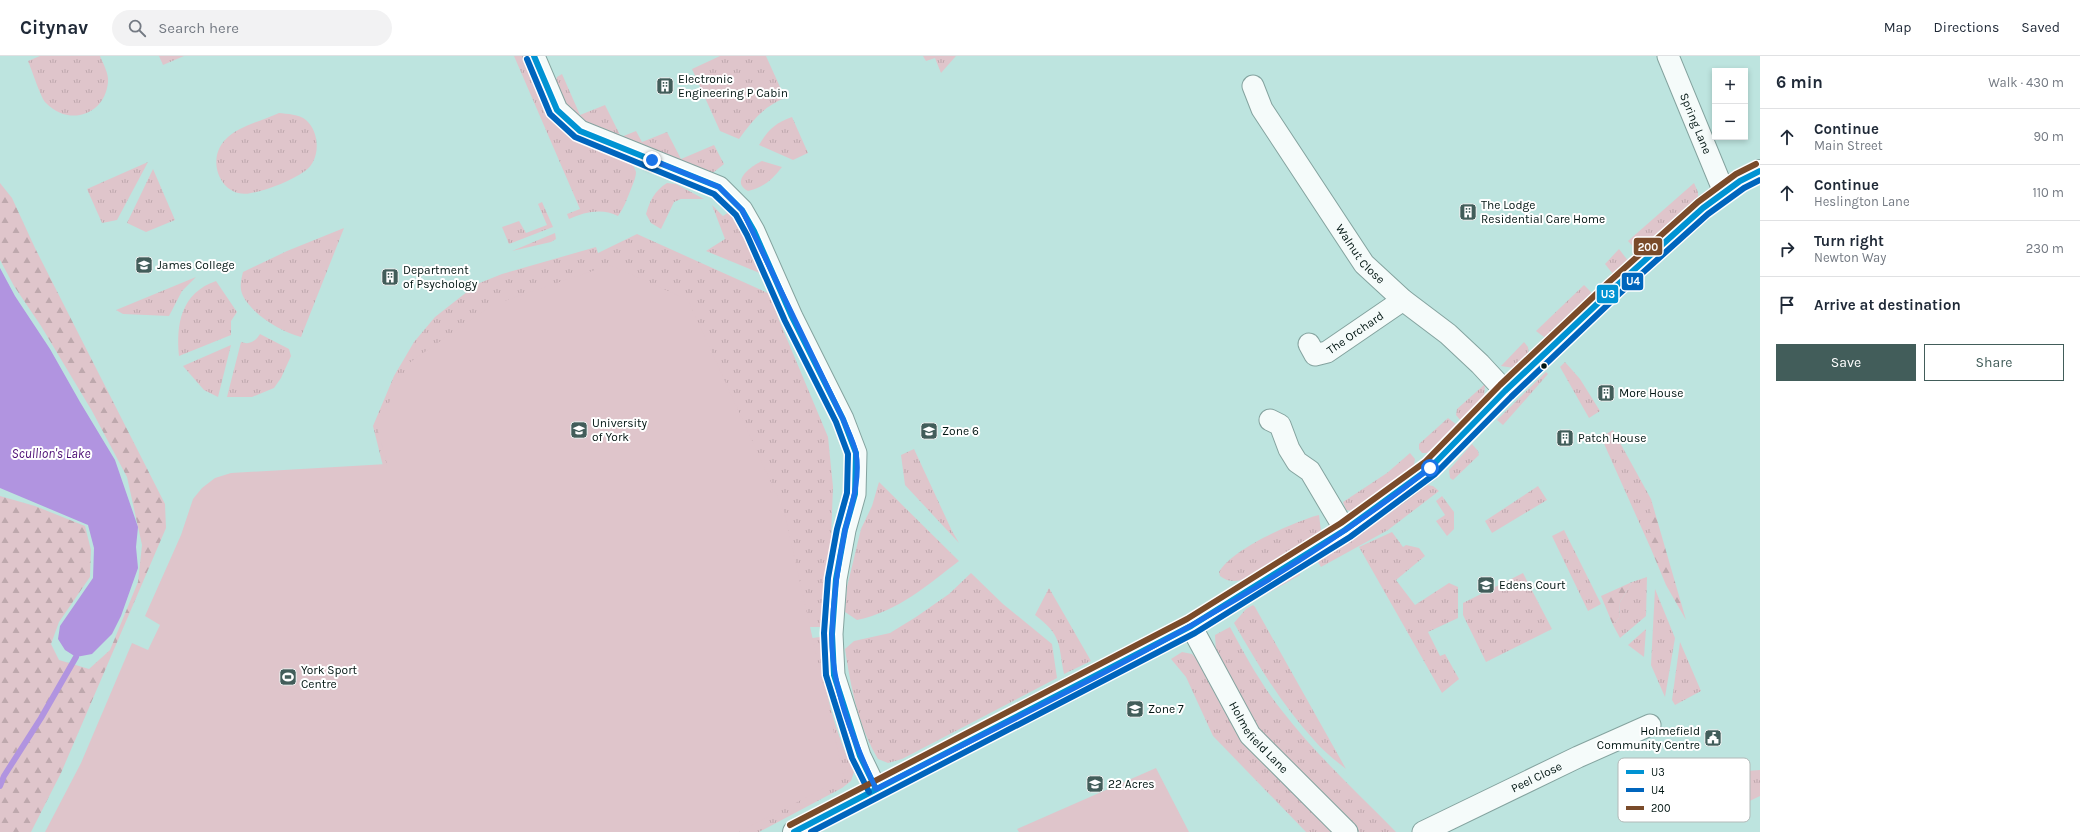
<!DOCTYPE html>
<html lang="en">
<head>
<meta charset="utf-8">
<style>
	body { margin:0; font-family:Karla,sans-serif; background:#f2f2f3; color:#1f2937 }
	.controls { position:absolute; right:12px; top:12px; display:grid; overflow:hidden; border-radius:0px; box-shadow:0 2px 6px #0003 }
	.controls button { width:36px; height:36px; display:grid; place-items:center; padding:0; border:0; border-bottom:1px solid #e0e1e3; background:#fff; color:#1f2937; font:20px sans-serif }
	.stop { position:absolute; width:12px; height:12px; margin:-9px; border:3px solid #1a73e8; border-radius:50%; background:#fff }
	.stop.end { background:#1a73e8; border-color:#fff; box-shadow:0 1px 4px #0008 }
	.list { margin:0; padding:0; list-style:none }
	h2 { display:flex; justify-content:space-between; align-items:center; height:52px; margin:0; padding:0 16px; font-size:17px }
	h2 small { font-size:13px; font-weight:400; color:#747a83 }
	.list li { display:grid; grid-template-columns:26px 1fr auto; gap:12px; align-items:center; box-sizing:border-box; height:56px; padding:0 16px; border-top:1px solid #e0e1e3 }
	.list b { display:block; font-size:15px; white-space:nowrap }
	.list p { margin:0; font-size:13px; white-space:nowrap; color:#747a83 }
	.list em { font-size:13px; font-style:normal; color:#747a83 }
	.actions { display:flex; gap:8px; padding:12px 16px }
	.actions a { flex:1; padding:9px 0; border:1px solid #425d5a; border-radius:0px; text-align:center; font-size:14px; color:#425d5a }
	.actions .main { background:#425d5a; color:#fff }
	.icon { flex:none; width:22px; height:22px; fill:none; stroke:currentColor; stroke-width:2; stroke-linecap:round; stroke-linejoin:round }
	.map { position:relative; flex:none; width:1760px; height:776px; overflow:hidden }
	header { display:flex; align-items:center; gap:24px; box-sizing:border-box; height:56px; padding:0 20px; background:#fff; border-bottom:1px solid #e0e1e3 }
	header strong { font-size:19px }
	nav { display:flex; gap:22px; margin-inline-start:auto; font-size:14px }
	.search { width:280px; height:36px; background:#f2f2f3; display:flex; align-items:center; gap:10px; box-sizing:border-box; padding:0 14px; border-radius:22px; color:#747a83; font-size:15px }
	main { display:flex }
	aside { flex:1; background:#fff }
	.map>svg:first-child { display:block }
	.grass { fill:url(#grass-tufts) }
	.forest { fill:url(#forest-firs) }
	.pitch { fill:#dfc5cb }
	.water { fill:#b194e0 }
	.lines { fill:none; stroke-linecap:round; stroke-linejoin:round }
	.stream { stroke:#b194e0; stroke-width:6 }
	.street-casing { stroke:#84a39f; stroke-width:23 }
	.secondary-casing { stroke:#84a39f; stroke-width:24 }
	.street { stroke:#f5fbfa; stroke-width:21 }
	.secondary { stroke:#f5fbfa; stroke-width:22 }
	.bus-1-casing { stroke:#fff; stroke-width:9 }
	.bus-2-casing { stroke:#fff; stroke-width:9 }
	.bus-3-casing { stroke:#fff; stroke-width:9 }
	.bus-1 { stroke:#0093d3; stroke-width:6 }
	.bus-2 { stroke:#0065bd; stroke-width:6 }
	.bus-3 { stroke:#7a4b2a; stroke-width:6 }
	.route { stroke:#1a73e8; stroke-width:5 }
	.bus-dot { fill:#001512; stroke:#fff; stroke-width:1.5 }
	.labels { text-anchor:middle; stroke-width:4; stroke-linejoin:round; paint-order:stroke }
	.poi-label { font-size:12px; fill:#001512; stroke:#fff; text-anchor:start }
	.street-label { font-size:12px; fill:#001512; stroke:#fff }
	.water-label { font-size:13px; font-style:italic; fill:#4b0b73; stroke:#fff }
	.key { fill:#fff; stroke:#b2b9b8; stroke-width:1 }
	.key-label { font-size:11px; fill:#001512 }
	.line-badge { stroke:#fff; stroke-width:1.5 }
	.badge-label { font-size:11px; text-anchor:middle; font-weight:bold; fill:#fff }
</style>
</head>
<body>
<header>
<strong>Citynav</strong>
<div class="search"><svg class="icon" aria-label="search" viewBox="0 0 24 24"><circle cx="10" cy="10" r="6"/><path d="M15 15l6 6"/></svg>Search here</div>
<nav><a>Map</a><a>Directions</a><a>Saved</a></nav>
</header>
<main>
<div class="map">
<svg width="1760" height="776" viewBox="0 0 1760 776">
	<defs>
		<pattern id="grass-tufts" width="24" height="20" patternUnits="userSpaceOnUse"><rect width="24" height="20" fill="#dfc5cb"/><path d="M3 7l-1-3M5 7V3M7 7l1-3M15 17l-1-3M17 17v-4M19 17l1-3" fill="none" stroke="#bea8ad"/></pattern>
		<pattern id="forest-firs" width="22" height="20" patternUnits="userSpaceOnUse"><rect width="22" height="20" fill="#dfc5cb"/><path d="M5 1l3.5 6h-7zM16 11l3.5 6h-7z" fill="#bea8ad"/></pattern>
	</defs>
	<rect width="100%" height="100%" fill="#bde4df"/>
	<g class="grass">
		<path d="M 40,0 L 100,0 C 103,7 109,18 108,26 C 105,59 69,71 46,47 C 41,43 32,14 28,5 Z"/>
		<path d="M 159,0 L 184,0 L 163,9 Z"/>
		<path d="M 514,0 L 523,0 C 535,28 546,57 568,79 C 581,91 633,96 636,116 C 636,121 633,128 631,133 C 627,143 624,152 618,160 C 602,152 585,156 569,163 L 567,158 L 580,153 Z"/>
		<path d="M 720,0 L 766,0 L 785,42 C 764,50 752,65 739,83 L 720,75 L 692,13 Z"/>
		<path d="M 923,0 L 956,0 L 941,17 L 935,2 L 926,5 Z"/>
		<path d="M 562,18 L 580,59 L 605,49 L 621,81 L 636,75 L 642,86 L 667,76 L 681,103 L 714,89 L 724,108 L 714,116 L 707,117 L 589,70 L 561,44 L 555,26 L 557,21 Z"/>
		<path d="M 279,57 C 287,58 299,58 306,64 C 320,76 321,104 305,115 C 291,125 268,134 251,137 C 222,144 205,105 225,84 C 238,70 262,65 279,57 Z"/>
		<path d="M 792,61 L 808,97 L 793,104 L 759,89 C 768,74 775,67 792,61 Z"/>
		<path d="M 762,105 L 782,111 C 772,124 764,131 748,135 C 729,125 753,109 762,105 Z"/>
		<path d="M 148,106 L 117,164 L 102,167 L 87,133 Z"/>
		<path d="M 153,113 L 175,164 L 146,176 L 127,167 Z"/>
		<path d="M 667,127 L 676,128 L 704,143 L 681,143 L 674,146 L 661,173 L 651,167 L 646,158 C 650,145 654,135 667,127 Z"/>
		<path d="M 1694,127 L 1698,136 L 1698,144 L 1639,197 L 1628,185 Z"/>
		<path d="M 542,146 L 553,171 L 509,188 L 502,171 L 519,165 L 526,177 L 547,169 L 538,148 Z"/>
		<path d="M 712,149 L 723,160 L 729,156 L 743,176 L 762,218 L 706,195 L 725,183 Z"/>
		<path d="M 344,172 L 301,281 C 281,276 253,259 243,240 C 239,232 241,224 243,216 L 287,195 Z"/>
		<path d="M 555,177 L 556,183 L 551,186 L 512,195 Z"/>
		<path d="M 637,178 L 770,238 L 779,264 L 828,381 L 833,431 L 831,482 L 820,571 L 803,571 L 805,583 L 820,581 C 823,631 833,671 854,716 L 851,725 L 842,732 L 759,776 L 535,776 L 386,422 L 373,370 L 394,320 L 414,286 L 435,261 L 477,228 L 502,218 L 596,191 L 598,197 Z"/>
		<path d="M 1619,193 L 1629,206 L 1613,218 L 1605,208 Z"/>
		<path d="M 196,221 L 182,235 L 169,260 L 123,258 L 116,254 Z"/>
		<path d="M 216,225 L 237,256 L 231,265 L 231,279 L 179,300 C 176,268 181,237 216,225 Z"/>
		<path d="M 1584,229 L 1591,236 L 1592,241 L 1549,281 L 1544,281 L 1536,275 Z"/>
		<path d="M 260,278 L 289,293 L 291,300 L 281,322 L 274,332 L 252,341 L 227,341 L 241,286 C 249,289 255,286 260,278 Z"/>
		<path d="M 1524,286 L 1528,291 L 1529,300 L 1514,312 L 1501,310 Z"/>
		<path d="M 231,289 L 218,341 L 204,334 L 183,310 Z"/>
		<path d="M 1565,306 L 1580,323 L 1600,355 L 1589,362 L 1560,311 Z"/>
		<path d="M 1546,316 L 1548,318 L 1503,369 L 1497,364 Z"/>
		<path d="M 1485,328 L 1484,343 L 1461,365 L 1456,359 L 1457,353 Z"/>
		<path d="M 1448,362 L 1457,369 L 1427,397 L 1422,397 L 1419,393 L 1419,388 Z"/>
		<path d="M 1613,374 L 1651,443 L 1651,493 L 1601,381 Z"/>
		<path d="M 1472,388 L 1478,395 L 1479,399 L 1453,424 L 1450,422 L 1449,414 Z"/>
		<path d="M 914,393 L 952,475 L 959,487 L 905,429 L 901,399 Z"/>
		<path d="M 1410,397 L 1415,403 L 1414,409 L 1355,453 L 1352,455 L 1346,454 L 1343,446 L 1387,417 Z"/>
		<path d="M 879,426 L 959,505 C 926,530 899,555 857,564 L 845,556 L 847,531 L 861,473 L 872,450 Z"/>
		<path d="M 1427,429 L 1433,430 L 1439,435 L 1388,474 L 1321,511 L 1318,506 L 1319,503 L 1371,470 Z"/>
		<path d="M 1538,430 L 1547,444 L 1492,477 L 1485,465 Z"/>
		<path d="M 1442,440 L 1454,456 L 1454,473 L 1447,480 L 1436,465 L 1445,459 L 1436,445 Z"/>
		<path d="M 1319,459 L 1321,475 L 1250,521 C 1240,525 1230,528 1220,520 L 1219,516 C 1232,493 1293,466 1319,459 Z"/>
		<path d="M 1564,474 L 1601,548 L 1588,555 L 1552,480 Z"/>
		<path d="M 1392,476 L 1403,491 L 1406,489 L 1419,492 L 1425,500 L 1396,524 L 1415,549 L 1449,527 L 1458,531 L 1458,562 L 1428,576 L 1440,600 L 1445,598 L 1459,623 L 1442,637 L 1359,491 Z"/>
		<path d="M 1299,515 L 1300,519 L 1231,558 L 1230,556 Z"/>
		<path d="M 971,517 L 1003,548 L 1052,588 L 1057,622 L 902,703 L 888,707 L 878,703 C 858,669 851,632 845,593 L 854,585 L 890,577 L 916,561 L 949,538 Z"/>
		<path d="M 1523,517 L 1552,573 L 1486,606 L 1463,559 L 1463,547 Z"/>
		<path d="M 1647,521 L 1646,560 L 1620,582 L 1613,569 L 1619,562 L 1620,546 L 1632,526 Z"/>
		<path d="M 1049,532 L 1091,605 L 1064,618 C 1058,586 1062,580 1035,559 Z"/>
		<path d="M 1655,533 L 1675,582 L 1665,641 L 1651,609 Z"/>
		<path d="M 1253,549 L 1255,551 L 1346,713 C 1335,704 1323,695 1314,684 C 1282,649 1258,609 1234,567 L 1246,553 Z"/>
		<path d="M 1230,571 C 1246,601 1262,630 1283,656 C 1317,700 1358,737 1396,776 L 1359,776 L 1259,674 L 1216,596 L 1215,579 Z"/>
		<path d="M 1646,573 L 1644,601 L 1628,589 Z"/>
		<path d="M 1680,586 L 1701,635 L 1675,649 L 1672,644 Z"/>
		<path d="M 1182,596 L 1192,598 L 1200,607 L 1222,651 L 1243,684 L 1333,776 L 1306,776 L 1213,680 L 1186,621 L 1171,603 Z"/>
		<path d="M 1726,702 L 1746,715 L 1760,714 L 1760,740 L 1725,757 L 1705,713 L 1707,710 Z"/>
	</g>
	<g class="forest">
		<path d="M 0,127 L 12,142 L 35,192 L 165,448 L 166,472 L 61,717 L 31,776 L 0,776 L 0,440 L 35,450 L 85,470 L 91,494 L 90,521 L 59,566 L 51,588 L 59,604 L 89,613 L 110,594 L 138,526 L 142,489 L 127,421 L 92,355 L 41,270 L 14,230 L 0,204 Z"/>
		<path d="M 1651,443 L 1686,564 L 1666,529 L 1651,493 Z"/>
		<path d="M 1632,526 L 1620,546 L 1619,562 L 1613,569 L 1601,540 Z"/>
	</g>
	<g class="pitch">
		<path d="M 610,209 L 688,244 L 784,455 L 844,722 L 739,776 L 45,776 L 81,707 L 132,587 L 148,594 L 160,569 L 145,560 L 181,479 L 193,443 L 202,432 L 215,422 L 231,417 L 387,408 L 377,371 L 409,307 L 492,249 Z"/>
		<path d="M 1156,712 L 1189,776 L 1019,776 L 1017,773 Z"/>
	</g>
	<path class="water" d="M 0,212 L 15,240 L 50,293 L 80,346 L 115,404 L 138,471 L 136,491 L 138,512 L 121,560 L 112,578 L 92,598 L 76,601 L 65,594 L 58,583 L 60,570 L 93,522 L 94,492 L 88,469 L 0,432 Z"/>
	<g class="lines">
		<path class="stream" d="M 0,730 L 4,720 L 41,662 L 76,601"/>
		<defs>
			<g id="street">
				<path d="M 534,0 L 557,54 L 580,75 L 719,131 L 742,154 L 754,175 L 792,261 L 843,363 L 856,397 L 855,438 L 845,474 L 836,523 L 832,578 L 834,619 L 860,700 L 876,733"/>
				<path id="s1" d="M 1668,0 L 1724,136"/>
				<path id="s2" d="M 1253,30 L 1262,53 L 1364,208 L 1403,244 L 1448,278 L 1480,308 L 1505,335"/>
				<path id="s3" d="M 1309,288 L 1315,299 L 1327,296 L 1403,244"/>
				<path d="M 1270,364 L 1280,369 L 1289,393 L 1297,406 L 1310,415 L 1345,474"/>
				<path id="s4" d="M 1191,570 L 1250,679 L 1347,776"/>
				<path id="s5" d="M 1423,776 L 1578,701 L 1650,669"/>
			</g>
			<path id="secondary" d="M 794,776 L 1191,570 L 1345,474 L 1401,434 L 1430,412 L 1505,335 L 1614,232 L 1703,152 L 1740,125 L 1760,115"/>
		</defs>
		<use href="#street" class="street-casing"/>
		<use href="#secondary" class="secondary-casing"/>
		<use href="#street" class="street"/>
		<use href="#secondary" class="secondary"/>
		<defs>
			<g id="bus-1">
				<path d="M 534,0 L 557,54 L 580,75 L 719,131 L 742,154 L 754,175 L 792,261 L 843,363 L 856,397 L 855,438 L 845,474 L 836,523 L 832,578 L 834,619 L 860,700 L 876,733"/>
				<path d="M 794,776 L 1191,570 L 1345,474 L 1430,412 L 1505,335 L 1614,232 L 1703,152 L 1740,125 L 1760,115"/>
			</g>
			<g id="bus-2">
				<path d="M 527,3 L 550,58 L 575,81 L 714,138 L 736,159 L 747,179 L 785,265 L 836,366 L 848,398 L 847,437 L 837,473 L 828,522 L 824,577 L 826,619 L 852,702 L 869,736"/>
				<path d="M 811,776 L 1195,577 L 1350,481 L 1435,418 L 1511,341 L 1619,238 L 1708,158 L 1744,132 L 1760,124"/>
			</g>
			<path id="bus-3" d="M 790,769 L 1187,563 L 1341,467 L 1425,406 L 1500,329 L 1609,226 L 1698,146 L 1736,118 L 1756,108"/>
		</defs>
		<use href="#bus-1" class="bus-1-casing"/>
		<use href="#bus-2" class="bus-2-casing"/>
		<use href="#bus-3" class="bus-3-casing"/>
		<use href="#bus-1" class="bus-1"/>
		<use href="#bus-2" class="bus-2"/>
		<use href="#bus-3" class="bus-3"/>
	</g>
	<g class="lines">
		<path class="route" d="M 652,104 L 719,131 L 742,154 L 843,363 C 847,373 854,386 856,397 C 861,422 851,451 845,474 C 838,508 833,542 832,577 C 830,629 854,686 876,733 C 1066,636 1262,545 1430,412"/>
	</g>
	<defs>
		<symbol id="building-square" viewBox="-11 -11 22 22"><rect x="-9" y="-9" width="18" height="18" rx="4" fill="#425d5a" stroke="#fff"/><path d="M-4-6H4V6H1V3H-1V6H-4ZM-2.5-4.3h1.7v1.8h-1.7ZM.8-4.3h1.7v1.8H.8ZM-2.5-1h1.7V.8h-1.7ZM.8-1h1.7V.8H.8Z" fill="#fff"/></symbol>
		<symbol id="university-square" viewBox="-11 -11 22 22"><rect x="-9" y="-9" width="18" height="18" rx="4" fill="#425d5a" stroke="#fff"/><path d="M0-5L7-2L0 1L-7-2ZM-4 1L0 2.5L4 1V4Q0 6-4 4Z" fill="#fff"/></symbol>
		<symbol id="stadium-square" viewBox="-11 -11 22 22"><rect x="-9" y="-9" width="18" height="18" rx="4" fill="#425d5a" stroke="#fff"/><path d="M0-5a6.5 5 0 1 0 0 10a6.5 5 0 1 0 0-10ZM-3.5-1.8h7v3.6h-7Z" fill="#fff"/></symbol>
		<symbol id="civic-square" viewBox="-11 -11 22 22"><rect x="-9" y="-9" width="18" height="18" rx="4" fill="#425d5a" stroke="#fff"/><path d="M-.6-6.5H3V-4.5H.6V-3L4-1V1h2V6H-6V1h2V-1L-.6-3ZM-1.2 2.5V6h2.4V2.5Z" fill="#fff"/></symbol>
	</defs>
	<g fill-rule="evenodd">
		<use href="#building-square" x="655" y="20" width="20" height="20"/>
		<use href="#building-square" x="1458" y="146" width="20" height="20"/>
		<use href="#university-square" x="134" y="199" width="20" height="20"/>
		<use href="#building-square" x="380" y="211" width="20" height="20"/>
		<use href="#building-square" x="1596" y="327" width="20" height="20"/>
		<use href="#university-square" x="569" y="364" width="20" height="20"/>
		<use href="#university-square" x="919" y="365" width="20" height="20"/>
		<use href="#building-square" x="1555" y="372" width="20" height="20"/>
		<use href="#university-square" x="1476" y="519" width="20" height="20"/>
		<use href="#stadium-square" x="278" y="611" width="20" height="20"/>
		<use href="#university-square" x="1125" y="643" width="20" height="20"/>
		<use href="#civic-square" x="1703" y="672" width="20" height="20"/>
		<use href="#university-square" x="1085" y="718" width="20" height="20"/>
	</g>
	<circle class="bus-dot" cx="1544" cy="310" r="3.5"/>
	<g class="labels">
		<g class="poi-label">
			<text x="678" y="27">Electronic<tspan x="678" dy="14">Engineering P Cabin</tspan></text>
			<text x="1481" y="153">The Lodge<tspan x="1481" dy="14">Residential Care Home</tspan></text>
			<text x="157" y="213">James College</text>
			<text x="403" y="218">Department<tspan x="403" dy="14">of Psychology</tspan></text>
			<text x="1619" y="341">More House</text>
			<text x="592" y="371">University<tspan x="592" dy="14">of York</tspan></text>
			<text x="942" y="379">Zone 6</text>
			<text x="1578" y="386">Patch House</text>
			<text x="1499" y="533">Edens Court</text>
			<text x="301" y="618">York Sport<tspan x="301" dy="14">Centre</tspan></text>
			<text x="1148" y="657">Zone 7</text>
			<text x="1700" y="679" text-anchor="end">Holmefield<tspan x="1700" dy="14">Community Centre</tspan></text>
			<text x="1108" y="732">22 Acres</text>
		</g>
		<g class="street-label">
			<text dy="4" stroke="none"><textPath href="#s1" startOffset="73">Spring Lane</textPath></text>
			<text dy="4" stroke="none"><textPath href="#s2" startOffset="200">Walnut Close</textPath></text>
			<text dy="4" stroke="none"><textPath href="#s3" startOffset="59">The Orchard</textPath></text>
			<text dy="4" stroke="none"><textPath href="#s4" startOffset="131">Holmefield Lane</textPath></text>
			<text dy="4" stroke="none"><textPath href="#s5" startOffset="126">Peel Close</textPath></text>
		</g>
		<g class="water-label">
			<text x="51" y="402">Scullion's Lake</text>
		</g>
	</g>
	<rect x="1618" y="702" width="132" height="64" rx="6" class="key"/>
	<rect x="1626" y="714" width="18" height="4" fill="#0093d3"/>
	<rect x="1626" y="732" width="18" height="4" fill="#0065bd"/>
	<rect x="1626" y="750" width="18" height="4" fill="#7a4b2a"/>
	<g class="key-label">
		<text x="1651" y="720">U3</text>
		<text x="1651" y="738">U4</text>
		<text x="1651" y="756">200</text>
	</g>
	<g class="line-badge">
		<rect x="1633" y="181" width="30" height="19" rx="4" fill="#7a4b2a"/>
		<rect x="1621" y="216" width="23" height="19" rx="4" fill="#0065bd"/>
		<rect x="1596" y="228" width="23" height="20" rx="4" fill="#0093d3"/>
	</g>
	<g class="badge-label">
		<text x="1648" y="195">200</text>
		<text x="1633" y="229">U4</text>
		<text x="1608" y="242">U3</text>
	</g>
</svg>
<div class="controls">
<button>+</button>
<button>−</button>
</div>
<div class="stop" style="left:1430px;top:412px"></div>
<div class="stop end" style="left:652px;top:104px"></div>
</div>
<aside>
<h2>6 min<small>Walk · 430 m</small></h2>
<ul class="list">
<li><svg class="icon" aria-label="ahead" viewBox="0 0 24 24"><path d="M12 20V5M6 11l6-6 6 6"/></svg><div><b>Continue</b><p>Main Street</p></div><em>90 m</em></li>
<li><svg class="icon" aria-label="ahead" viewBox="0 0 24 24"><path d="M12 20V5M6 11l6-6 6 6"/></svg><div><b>Continue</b><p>Heslington Lane</p></div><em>110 m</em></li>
<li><svg class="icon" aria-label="right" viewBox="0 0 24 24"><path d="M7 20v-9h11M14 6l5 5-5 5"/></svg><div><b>Turn right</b><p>Newton Way</p></div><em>230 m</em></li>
<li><svg class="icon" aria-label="arrive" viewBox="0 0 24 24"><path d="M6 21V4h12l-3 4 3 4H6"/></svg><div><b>Arrive at destination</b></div></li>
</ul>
<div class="actions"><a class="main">Save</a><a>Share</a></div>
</aside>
</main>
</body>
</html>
